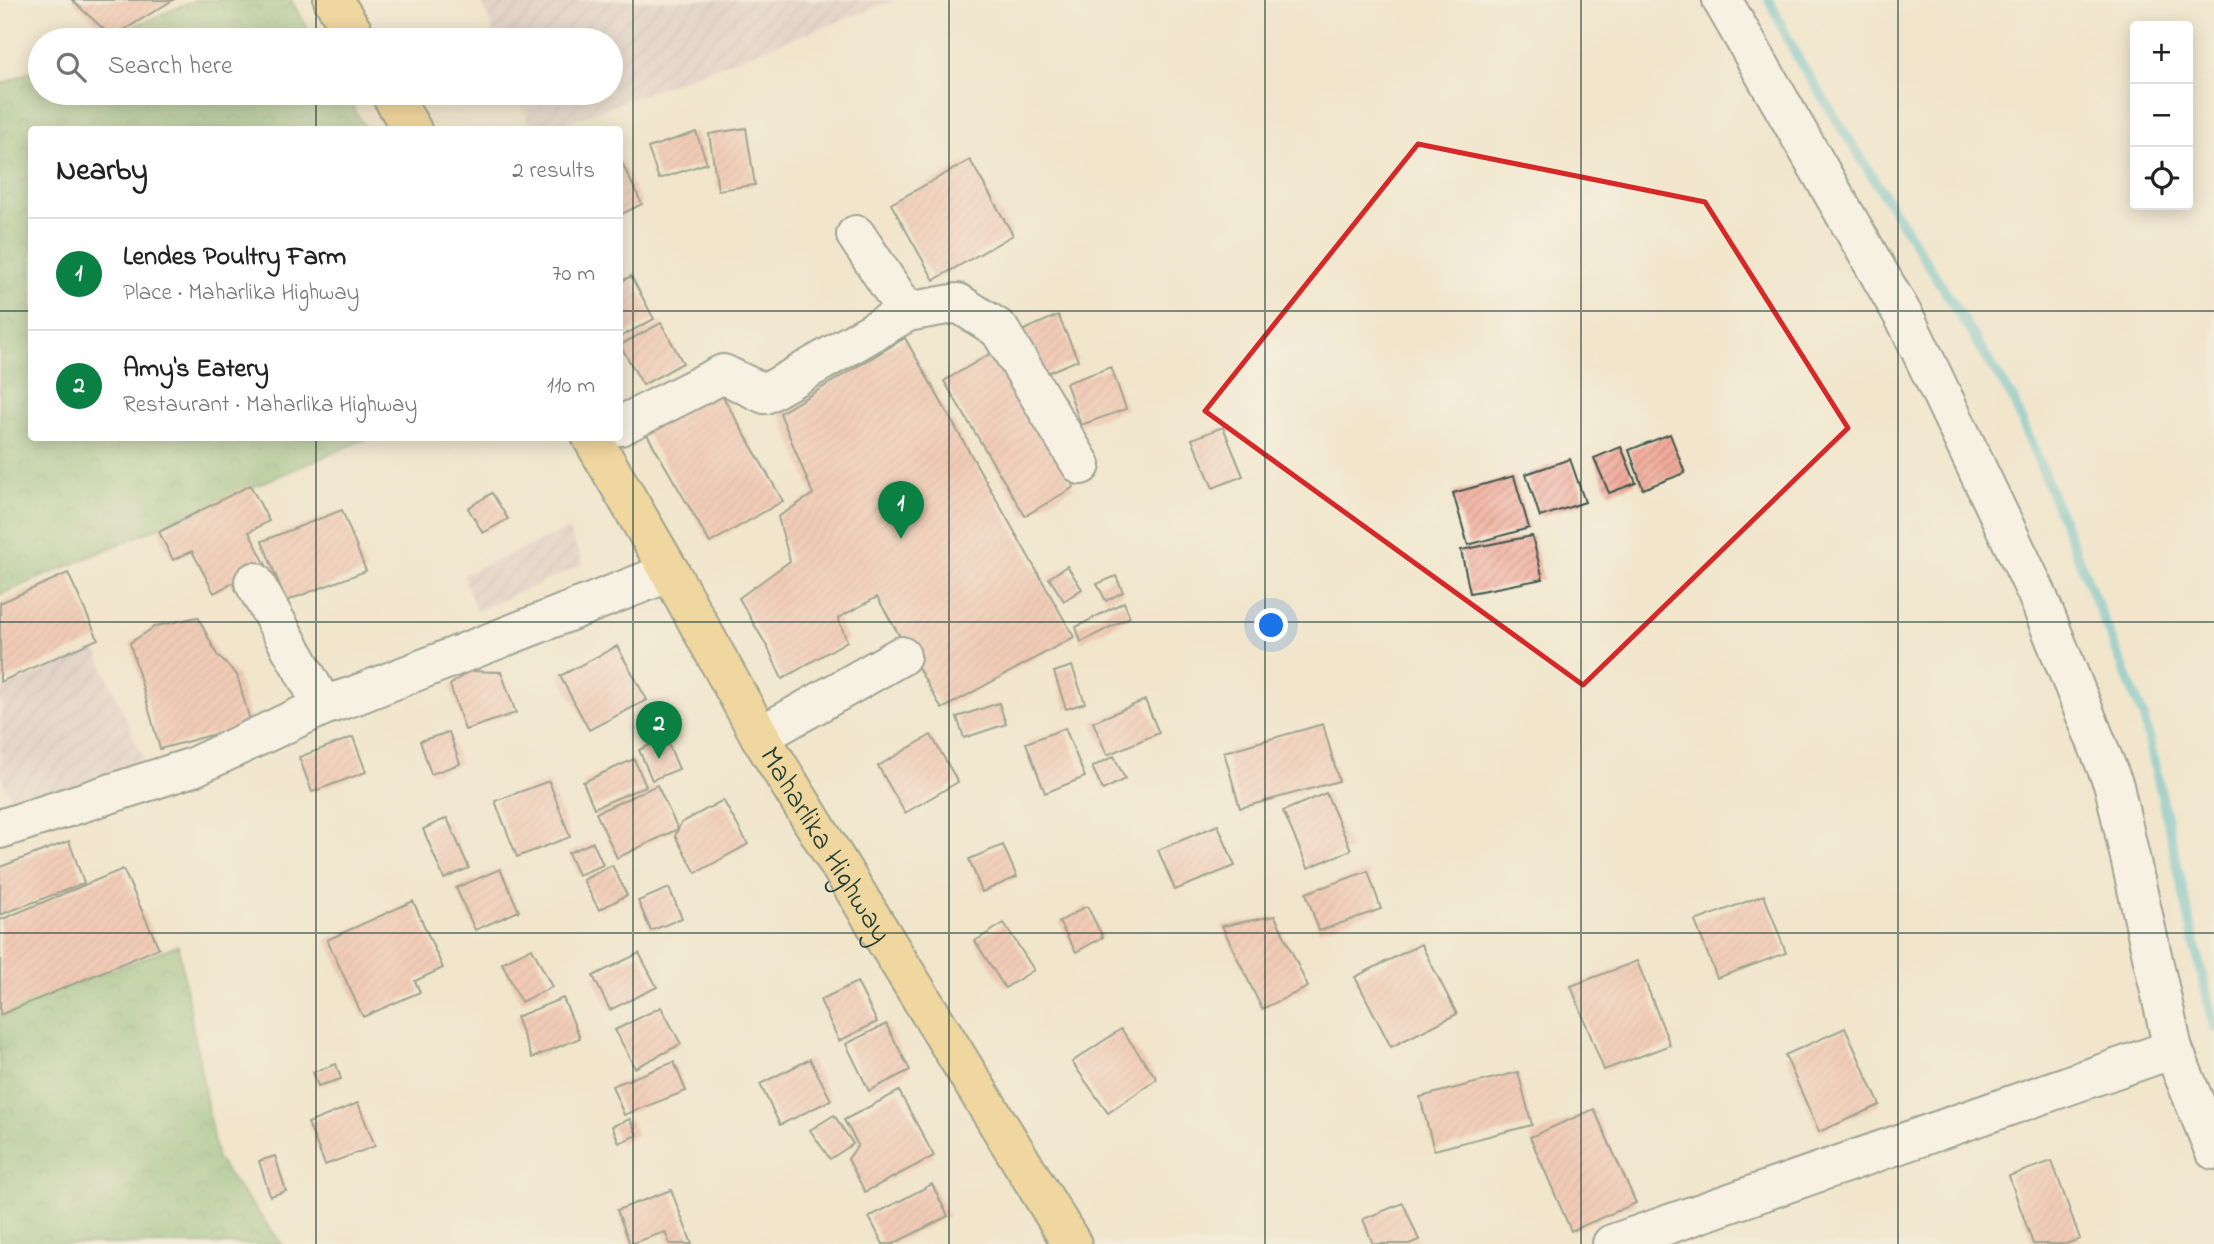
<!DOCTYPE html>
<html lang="en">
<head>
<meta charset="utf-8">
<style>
	body { margin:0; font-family:"Indie Flower",sans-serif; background:#f2f2f2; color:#222 }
	.controls { position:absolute; right:21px; top:21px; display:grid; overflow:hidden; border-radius:7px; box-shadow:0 4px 18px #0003 }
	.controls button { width:63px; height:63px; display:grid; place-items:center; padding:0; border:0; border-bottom:2px solid #e0e0e0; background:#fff; color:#222; font:35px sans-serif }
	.you { position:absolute; left:1272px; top:626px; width:24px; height:24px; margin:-18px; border:5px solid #fff; border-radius:50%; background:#1a73e8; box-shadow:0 0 0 10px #1a73e833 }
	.badge { display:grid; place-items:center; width:46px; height:46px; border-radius:50%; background:#0b8043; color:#fff; font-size:23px; font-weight:700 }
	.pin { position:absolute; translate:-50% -58px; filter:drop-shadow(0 2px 4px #0008) }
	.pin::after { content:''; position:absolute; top:37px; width:24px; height:21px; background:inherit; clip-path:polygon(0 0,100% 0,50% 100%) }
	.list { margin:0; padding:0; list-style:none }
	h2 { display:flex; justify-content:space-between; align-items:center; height:91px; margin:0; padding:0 28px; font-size:30px }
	h2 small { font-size:23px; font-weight:400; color:#767676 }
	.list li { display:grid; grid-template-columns:46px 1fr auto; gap:21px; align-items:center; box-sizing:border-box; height:112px; padding:0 28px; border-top:2px solid #e0e0e0 }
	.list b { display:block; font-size:26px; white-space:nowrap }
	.list p { margin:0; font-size:23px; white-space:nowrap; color:#767676 }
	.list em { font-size:23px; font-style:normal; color:#767676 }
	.icon { flex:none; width:38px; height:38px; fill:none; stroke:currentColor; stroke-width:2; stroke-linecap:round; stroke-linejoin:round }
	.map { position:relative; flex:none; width:2214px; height:1244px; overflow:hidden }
	.search { position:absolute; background:#fff; box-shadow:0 4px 18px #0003; left:28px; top:28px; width:595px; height:77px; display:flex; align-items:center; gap:18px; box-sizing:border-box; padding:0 24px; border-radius:38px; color:#767676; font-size:26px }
	.panel { position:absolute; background:#fff; box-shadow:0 4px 18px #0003; left:28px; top:126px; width:595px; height:315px; border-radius:7px }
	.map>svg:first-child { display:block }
	.industrial { fill:url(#industrial-furrows) }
	.forest { fill:url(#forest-crowns); stroke:#507a54; stroke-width:2 }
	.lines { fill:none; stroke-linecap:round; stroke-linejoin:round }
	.stream { stroke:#4ebaca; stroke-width:10 }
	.building { fill:url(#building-hatch) }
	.minor-casing { stroke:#3e564b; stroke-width:42 }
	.highway-casing { stroke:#3e564b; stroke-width:42 }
	.minor { stroke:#fff; stroke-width:38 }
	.highway { stroke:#f0c469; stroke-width:38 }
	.marked { fill:none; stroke:#d62828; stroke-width:5; stroke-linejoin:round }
	.grid { fill:none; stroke:#1f3d34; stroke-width:2; stroke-opacity:0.55 }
	.labels { text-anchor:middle; stroke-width:5; stroke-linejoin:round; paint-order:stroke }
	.street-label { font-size:30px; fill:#1f3d34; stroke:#f7f3e8 }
</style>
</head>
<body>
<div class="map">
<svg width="2214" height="1244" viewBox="0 0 2214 1244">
	<defs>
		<pattern id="industrial-furrows" width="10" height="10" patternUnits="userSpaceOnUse" patternTransform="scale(1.75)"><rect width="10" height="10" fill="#d2bec5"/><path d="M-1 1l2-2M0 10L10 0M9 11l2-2" fill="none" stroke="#aa9ca1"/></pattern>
		<pattern id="forest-crowns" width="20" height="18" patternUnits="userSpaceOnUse" patternTransform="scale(1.75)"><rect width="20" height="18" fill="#80b774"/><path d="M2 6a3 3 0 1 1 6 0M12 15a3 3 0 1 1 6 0" fill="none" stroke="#689660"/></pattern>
		<pattern id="building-hatch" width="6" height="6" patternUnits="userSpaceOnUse" patternTransform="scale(1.75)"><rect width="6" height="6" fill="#f2aa9a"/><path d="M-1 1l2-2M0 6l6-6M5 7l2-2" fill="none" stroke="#c38c7e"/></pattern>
	</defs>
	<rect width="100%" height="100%" fill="#f7f3e8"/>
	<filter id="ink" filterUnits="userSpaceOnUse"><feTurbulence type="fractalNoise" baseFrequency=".0143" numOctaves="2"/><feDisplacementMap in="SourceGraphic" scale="14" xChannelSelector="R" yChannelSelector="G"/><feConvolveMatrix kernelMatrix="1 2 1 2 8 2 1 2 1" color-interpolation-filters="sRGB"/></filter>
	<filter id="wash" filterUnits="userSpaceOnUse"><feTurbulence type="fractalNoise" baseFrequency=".00686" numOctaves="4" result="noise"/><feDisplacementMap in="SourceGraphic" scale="28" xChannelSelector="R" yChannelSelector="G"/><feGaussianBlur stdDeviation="1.57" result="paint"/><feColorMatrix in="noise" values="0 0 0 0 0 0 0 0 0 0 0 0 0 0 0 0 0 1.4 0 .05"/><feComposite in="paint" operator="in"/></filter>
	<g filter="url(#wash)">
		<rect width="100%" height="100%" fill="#f1e6cc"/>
		<g class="industrial">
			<path d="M 481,0 L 896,0 L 547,130 L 531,129 L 517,93 L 611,93 L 611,40 L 497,40 Z"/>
			<path d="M 568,529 L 584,564 L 476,611 L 463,575 Z"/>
			<path d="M 96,649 L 144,760 L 17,813 L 0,774 L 0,690 Z"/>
		</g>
		<g class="forest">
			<path d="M 195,0 L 291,0 L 314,40 L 102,40 Z"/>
			<path d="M 40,67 L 40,93 L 344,93 L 366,129 L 32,130 L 32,438 L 368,438 L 0,595 L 0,85 Z"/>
			<path d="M 178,945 L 217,1159 L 282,1244 L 0,1244 L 0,1012 Z"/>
		</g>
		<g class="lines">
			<path class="stream" d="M 1769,0 L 1797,57 L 2013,399 L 2144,718 L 2214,1028"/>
		</g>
		<g id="blocks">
			<g class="building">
				<path d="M 72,0 L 173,0 L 112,37 Z"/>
				<path d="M 746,128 L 755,185 L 718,190 L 709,134 Z"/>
				<path d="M 696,132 L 707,163 L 659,179 L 648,148 Z"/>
				<path d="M 620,159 L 642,204 L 620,215 Z"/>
				<path d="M 970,160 L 1013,235 L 934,280 L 891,204 Z"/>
				<path d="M 631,276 L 654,319 L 620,337 L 620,282 Z"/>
				<path d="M 1058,315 L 1078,360 L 1035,378 L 1015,334 Z"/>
				<path d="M 661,323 L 683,363 L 643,385 L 620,345 Z"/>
				<path d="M 905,338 L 1074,637 L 942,709 L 877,597 L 838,618 L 847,641 L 782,679 L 769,650 L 739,598 L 790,561 L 778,517 L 813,494 L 780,413 Z"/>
				<path d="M 993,352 L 1074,487 L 1025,516 L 944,381 Z"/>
				<path d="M 1111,367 L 1126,409 L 1081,425 L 1066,383 Z"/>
				<path d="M 718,388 L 783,501 L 710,543 L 645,431 Z"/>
				<path d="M 1223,427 L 1243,476 L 1213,488 L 1192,439 Z"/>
				<path d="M 1670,434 L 1685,473 L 1643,489 L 1629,450 Z"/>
				<path d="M 1621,447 L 1636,483 L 1609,493 L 1594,458 Z"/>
				<path d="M 1570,459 L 1585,502 L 1540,517 L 1526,474 Z"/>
				<path d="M 1514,476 L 1529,528 L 1468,545 L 1453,493 Z"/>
				<path d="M 250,485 L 269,521 L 249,532 L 266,565 L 214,593 L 192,551 L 173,560 L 159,532 Z"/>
				<path d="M 492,493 L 508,519 L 483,533 L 468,508 Z"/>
				<path d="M 342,510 L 366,571 L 286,601 L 262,541 Z"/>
				<path d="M 1532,536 L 1543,579 L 1470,593 L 1461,550 Z"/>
				<path d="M 1067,566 L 1082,589 L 1064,601 L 1049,578 Z"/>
				<path d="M 68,573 L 98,639 L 0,682 L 0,603 Z"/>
				<path d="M 1116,576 L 1123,592 L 1106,601 L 1097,584 Z"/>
				<path d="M 1124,602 L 1130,617 L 1081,642 L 1076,627 Z"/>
				<path d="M 198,617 L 217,655 L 237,675 L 251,724 L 160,749 L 130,643 L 156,626 Z"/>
				<path d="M 617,646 L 647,700 L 589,730 L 560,676 Z"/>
				<path d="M 1072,666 L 1085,703 L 1066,709 L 1054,672 Z"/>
				<path d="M 469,671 L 501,672 L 516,713 L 465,730 L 450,685 Z"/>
				<path d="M 1145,700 L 1159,733 L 1107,755 L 1093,722 Z"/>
				<path d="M 999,703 L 1006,724 L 964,738 L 957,717 Z"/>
				<path d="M 1323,724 L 1339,781 L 1240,808 L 1224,752 Z"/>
				<path d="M 1065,728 L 1085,777 L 1045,793 L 1026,743 Z"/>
				<path d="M 449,732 L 460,764 L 431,774 L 420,741 Z"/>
				<path d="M 931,735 L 958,782 L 905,813 L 878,766 Z"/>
				<path d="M 353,737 L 366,772 L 312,792 L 299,757 Z"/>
				<path d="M 666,738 L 679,769 L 652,780 L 639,750 Z"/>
				<path d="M 1114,756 L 1125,779 L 1103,790 L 1092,767 Z"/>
				<path d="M 634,759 L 646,786 L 594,808 L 583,782 Z"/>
				<path d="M 549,781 L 570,837 L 517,857 L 495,801 Z"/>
				<path d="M 657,785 L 678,829 L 617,858 L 596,813 Z"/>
				<path d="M 1326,793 L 1351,850 L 1308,868 L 1283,811 Z"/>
				<path d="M 723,800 L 748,844 L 696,873 L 675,836 L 681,823 Z"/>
				<path d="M 447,818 L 469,868 L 444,879 L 423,829 Z"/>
				<path d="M 1218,825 L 1235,866 L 1175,890 L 1158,850 Z"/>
				<path d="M 69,841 L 84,883 L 0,915 L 0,867 Z"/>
				<path d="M 593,842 L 603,865 L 578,875 L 568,853 Z"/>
				<path d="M 1003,845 L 1017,877 L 982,892 L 969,859 Z"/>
				<path d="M 612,865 L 627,895 L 599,910 L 583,880 Z"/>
				<path d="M 123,869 L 159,948 L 0,1015 L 0,920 Z"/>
				<path d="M 500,869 L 519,911 L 475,930 L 456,888 Z"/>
				<path d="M 1368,871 L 1381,909 L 1319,931 L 1306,893 Z"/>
				<path d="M 669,888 L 682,918 L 651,931 L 638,901 Z"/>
				<path d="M 1764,895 L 1786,953 L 1717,978 L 1695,921 Z"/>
				<path d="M 413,901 L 443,968 L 415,981 L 420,992 L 363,1017 L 327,940 Z"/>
				<path d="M 1087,906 L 1103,937 L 1076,952 L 1059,922 Z"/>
				<path d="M 1275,916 L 1308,987 L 1262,1009 L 1222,926 Z"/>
				<path d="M 1004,923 L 1034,970 L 1005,988 L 975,941 Z"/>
				<path d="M 1421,944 L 1457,1014 L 1391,1047 L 1355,977 Z"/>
				<path d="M 532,948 L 552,987 L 521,1002 L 502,963 Z"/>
				<path d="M 639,953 L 657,987 L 610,1010 L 593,976 Z"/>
				<path d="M 1637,961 L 1670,1045 L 1604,1070 L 1571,986 Z"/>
				<path d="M 857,982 L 877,1022 L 839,1041 L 820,1000 Z"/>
				<path d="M 563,998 L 580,1038 L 532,1058 L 516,1017 Z"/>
				<path d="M 661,1007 L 681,1044 L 635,1068 L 615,1030 Z"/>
				<path d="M 886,1024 L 910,1070 L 869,1091 L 846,1044 Z"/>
				<path d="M 1845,1028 L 1880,1105 L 1819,1132 L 1785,1055 Z"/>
				<path d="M 1121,1029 L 1157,1079 L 1108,1113 L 1072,1062 Z"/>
				<path d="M 810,1059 L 831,1100 L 780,1125 L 760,1084 Z"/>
				<path d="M 674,1062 L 686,1091 L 624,1115 L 612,1086 Z"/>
				<path d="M 336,1064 L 341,1079 L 318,1086 L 313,1072 Z"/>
				<path d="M 1518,1072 L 1532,1125 L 1434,1150 L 1420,1097 Z"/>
				<path d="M 899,1091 L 934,1156 L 865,1192 L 848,1159 L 858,1145 L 844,1120 Z"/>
				<path d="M 358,1103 L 375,1146 L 325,1165 L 308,1123 Z"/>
				<path d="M 1594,1109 L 1636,1203 L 1571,1231 L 1530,1137 Z"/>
				<path d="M 834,1115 L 853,1144 L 830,1159 L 810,1130 Z"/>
				<path d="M 630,1119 L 637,1135 L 619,1143 L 612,1126 Z"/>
				<path d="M 275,1156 L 286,1191 L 270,1196 L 259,1161 Z"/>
				<path d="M 2052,1161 L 2080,1239 L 2066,1244 L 2033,1244 L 2009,1176 Z"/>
				<path d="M 932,1184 L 948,1216 L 893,1244 L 883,1244 L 869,1217 Z"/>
				<path d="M 671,1190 L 692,1244 L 670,1244 L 665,1232 L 630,1244 L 617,1210 Z"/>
				<path d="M 1403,1203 L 1419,1240 L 1409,1244 L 1373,1244 L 1363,1219 Z"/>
			</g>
		</g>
	</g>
	<g filter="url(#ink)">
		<use href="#blocks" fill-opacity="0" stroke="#3e564b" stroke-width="2"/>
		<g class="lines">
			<defs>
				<g id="minor">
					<path d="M 1722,0 L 1908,324 L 2036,592 L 2114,786 L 2173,1049 L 2214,1150"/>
					<path d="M 907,312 L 958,303 L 999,329 L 1081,465"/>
					<path d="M 620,426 L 723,374 L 765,394 L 907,312 L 856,235"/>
					<path d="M 254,582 L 323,706"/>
					<path d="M 760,736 L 901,656"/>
					<path d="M 0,829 L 193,767 L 323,706 L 356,695 L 670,572"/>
					<path d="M 1612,1244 L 2173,1049"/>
				</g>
				<g id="highway">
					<path d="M 333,0 L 358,40"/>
					<path d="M 390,93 L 412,130"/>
					<path id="s1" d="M 592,438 L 670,572 L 760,736 L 1072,1244"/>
				</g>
			</defs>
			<use href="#minor" class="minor-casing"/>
			<use href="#highway" class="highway-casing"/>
			<use href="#minor" class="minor"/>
			<use href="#highway" class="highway"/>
		</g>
	</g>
	<path d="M0 0H2214V1244H0ZM 1418,144 L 1705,202 L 1848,428 L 1583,685 L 1205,411 Z" fill="#f1e6cc" fill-opacity=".55" fill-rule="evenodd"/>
	<path class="marked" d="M 1418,144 L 1705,202 L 1848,428 L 1583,685 L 1205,411 Z"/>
	<path class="grid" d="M 316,0 L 316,40M 633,0 L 633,1244M 949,0 L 949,1244M 1265,0 L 1265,1244M 1581,0 L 1581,1244M 1898,0 L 1898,1244M 316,93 L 316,130M 0,311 L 32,311M 620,311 L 2214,311M 316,438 L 316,1244M 0,622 L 2214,622M 0,933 L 2214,933"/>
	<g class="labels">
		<g class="street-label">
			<text dy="10" stroke="none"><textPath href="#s1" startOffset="469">Maharlika Highway</textPath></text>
		</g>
	</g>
</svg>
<div class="controls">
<button>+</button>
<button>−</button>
<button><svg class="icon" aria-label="locate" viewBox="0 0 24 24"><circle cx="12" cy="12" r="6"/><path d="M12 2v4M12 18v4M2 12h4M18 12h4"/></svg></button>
</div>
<div class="you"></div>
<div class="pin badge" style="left:901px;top:539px">1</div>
<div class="pin badge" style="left:659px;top:759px">2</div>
<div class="search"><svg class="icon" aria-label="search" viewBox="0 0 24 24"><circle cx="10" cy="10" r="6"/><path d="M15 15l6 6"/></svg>Search here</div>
<section class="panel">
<h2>Nearby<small>2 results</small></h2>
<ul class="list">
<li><span class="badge">1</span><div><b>Lendes Poultry Farm</b><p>Place · Maharlika Highway</p></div><em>70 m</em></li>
<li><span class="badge">2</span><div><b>Amy's Eatery</b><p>Restaurant · Maharlika Highway</p></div><em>110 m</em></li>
</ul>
</section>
</div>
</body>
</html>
